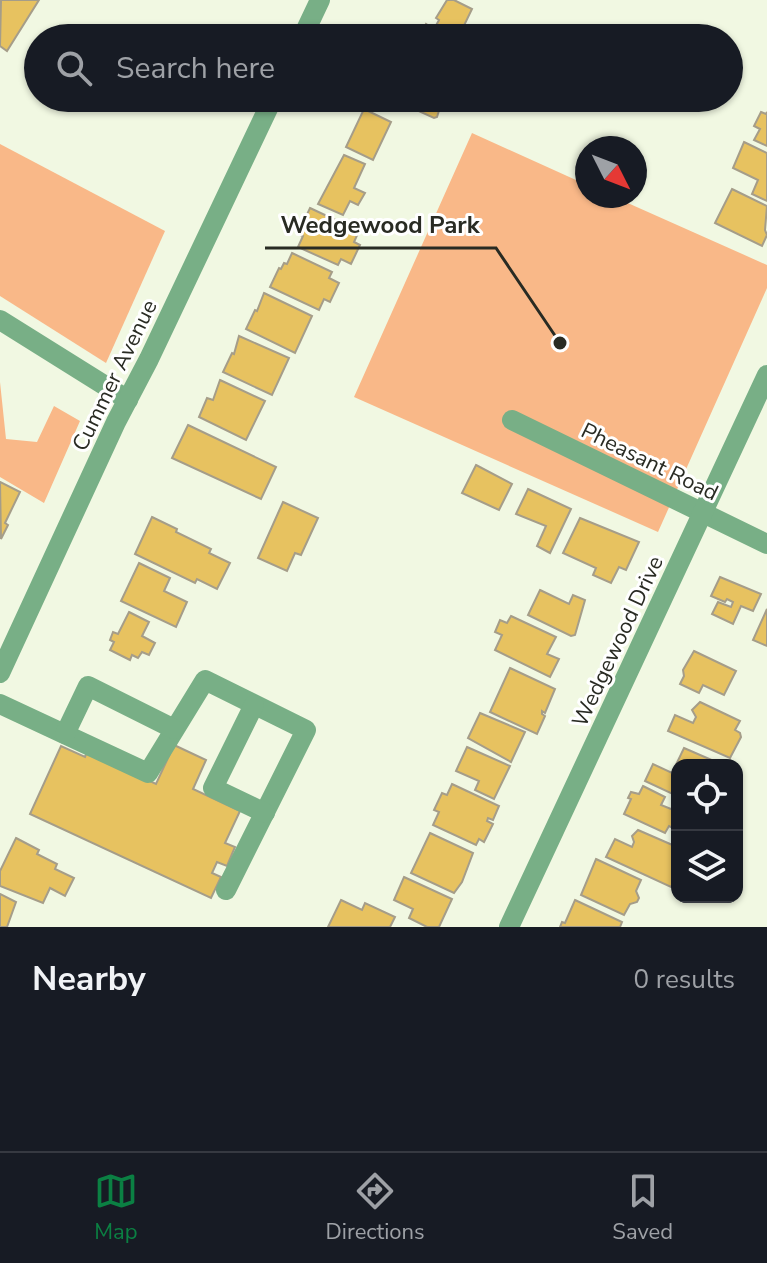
<!DOCTYPE html>
<html lang="en">
<head>
<meta charset="utf-8">
<style>
	body { margin:0; font-family:"Nunito Sans",sans-serif; background:#242831; color:#f1f3f6 }
	.controls { position:absolute; right:24px; bottom:24px; display:grid; overflow:hidden; border-radius:16px; box-shadow:0 2px 6px #0004 }
	.controls button { width:72px; height:72px; display:grid; place-items:center; padding:0; border:0; border-bottom:2px solid #363941; background:#171b24; color:#f1f3f6; font:40px sans-serif }
	.compass { position:absolute; left:575px; top:136px; width:72px; height:72px; border-radius:50%; background:#171b24; box-shadow:0 2px 6px #0004; rotate:132deg }
	.list { margin:0; padding:0; list-style:none }
	h2 { display:flex; justify-content:space-between; align-items:center; height:104px; margin:0; padding:0 32px; font-size:34px }
	h2 small { font-size:26px; font-weight:400; color:#9ea1a6 }
	.icon { flex:none; width:44px; height:44px; fill:none; stroke:currentColor; stroke-width:2; stroke-linecap:round; stroke-linejoin:round }
	.map { position:relative; flex:none; width:767px; height:927px; overflow:hidden }
	.search { position:absolute; background:#171b24; box-shadow:0 2px 6px #0004; left:24px; right:24px; top:24px; height:88px; display:flex; align-items:center; gap:20px; box-sizing:border-box; padding:0 28px; border-radius:44px; color:#9ea1a6; font-size:30px }
	.sheet { height:224px; background:#171b24 }
	nav { display:flex; justify-content:space-around; align-items:center; box-sizing:border-box; height:112px; border-top:2px solid #363941; background:#171b24; font-size:22px; color:#9ea1a6 }
	nav a { display:grid; justify-items:center; gap:4px }
	nav .on { color:#0b8043 }
	.map>svg:first-child { display:block }
	.green { fill:#f9b888 }
	.building { fill:#e7c260; stroke:#a59d89; stroke-width:2 }
	.lines { fill:none; stroke-linecap:round; stroke-linejoin:round }
	.minor { stroke:#78af86; stroke-width:20 }
	.labels { text-anchor:middle; stroke-width:6; stroke-linejoin:round; paint-order:stroke }
	.street-label { font-size:22px; fill:#292b23; stroke:#fff }
	.leader { fill:none; stroke:#292b23; stroke-width:3 }
	.callout-dot { fill:#292b23; stroke:#fff; stroke-width:3 }
	.callout-label { font-size:24px; text-anchor:middle; font-weight:bold; fill:#292b23; stroke:#fff; stroke-width:6; stroke-linejoin:round; paint-order:stroke }
</style>
</head>
<body>
<div class="map">
<svg width="767" height="927" viewBox="0 0 767 927">
	<rect width="100%" height="100%" fill="#f1f8e2"/>
	<g class="green">
		<path d="M 472,133 L 587,185 L 587,196 L 612,196 L 767,265 L 767,288 L 658,532 L 354,397 Z"/>
		<path d="M 0,144 L 165,231 L 106,363 L 0,296 Z"/>
		<path d="M 0,382 L 6,439 L 37,442 L 54,406 L 80,421 L 44,503 L 0,477 Z"/>
	</g>
	<g class="building">
		<path d="M 1,0 L 39,0 L 7,51 L 0,46 Z"/>
		<path d="M 447,0 L 454,0 L 472,9 L 458,38 L 419,38 L 426,24 L 434,29 L 439,20 L 436,18 Z"/>
		<path d="M 390,98 L 443,98 L 437,117 L 434,118 Z"/>
		<path d="M 364,109 L 391,122 L 373,160 L 346,147 Z"/>
		<path d="M 761,112 L 766,114 L 767,112 L 767,146 L 754,140 L 760,129 L 754,126 Z"/>
		<path d="M 744,142 L 767,153 L 767,201 L 752,194 L 758,180 L 733,168 Z"/>
		<path d="M 344,155 L 365,164 L 354,188 L 365,193 L 358,205 L 350,201 L 343,215 L 318,204 Z"/>
		<path d="M 732,189 L 767,206 L 765,230 L 767,235 L 762,246 L 715,223 Z"/>
		<path d="M 310,208 L 359,231 L 354,242 L 360,245 L 351,264 L 341,259 L 338,265 L 298,247 L 303,236 L 300,235 L 303,228 L 301,227 Z"/>
		<path d="M 292,253 L 332,272 L 329,278 L 339,283 L 330,302 L 324,299 L 319,310 L 270,287 L 279,268 L 281,269 L 284,263 L 287,264 Z"/>
		<path d="M 264,293 L 312,316 L 295,353 L 246,329 L 255,310 L 257,311 Z"/>
		<path d="M 239,336 L 289,358 L 272,395 L 223,372 L 232,353 L 234,354 Z"/>
		<path d="M 220,380 L 265,401 L 246,440 L 199,417 L 207,398 L 213,400 Z"/>
		<path d="M 188,425 L 276,467 L 261,499 L 172,458 Z"/>
		<path d="M 476,465 L 512,484 L 499,510 L 462,493 Z"/>
		<path d="M 0,482 L 20,492 L 5,523 L 8,525 L 1,539 Z"/>
		<path d="M 528,489 L 571,509 L 550,553 L 537,546 L 546,526 L 516,514 Z"/>
		<path d="M 283,502 L 318,518 L 301,555 L 295,553 L 287,571 L 258,558 Z"/>
		<path d="M 152,517 L 177,529 L 176,532 L 211,549 L 209,553 L 230,563 L 217,589 L 197,579 L 195,583 L 135,554 Z"/>
		<path d="M 580,518 L 639,542 L 626,570 L 619,567 L 611,583 L 593,575 L 596,568 L 563,553 Z"/>
		<path d="M 139,563 L 170,578 L 164,591 L 187,602 L 176,627 L 121,601 Z"/>
		<path d="M 720,577 L 761,594 L 753,611 L 741,606 L 733,624 L 712,614 L 718,602 L 731,607 L 733,602 L 727,599 L 725,602 L 711,596 Z"/>
		<path d="M 540,590 L 569,604 L 573,595 L 585,600 L 575,635 L 571,636 L 528,615 Z"/>
		<path d="M 767,609 L 767,646 L 753,640 Z"/>
		<path d="M 129,612 L 149,622 L 142,636 L 155,643 L 149,655 L 142,652 L 138,658 L 132,655 L 130,660 L 110,650 L 114,642 L 110,640 L 113,632 L 118,634 Z"/>
		<path d="M 511,616 L 556,637 L 547,654 L 559,659 L 550,677 L 495,650 L 502,635 L 495,632 L 500,620 L 507,623 Z"/>
		<path d="M 694,651 L 736,671 L 724,695 L 703,685 L 699,693 L 680,684 L 684,676 L 683,670 Z"/>
		<path d="M 510,668 L 555,689 L 545,713 L 542,711 L 542,714 L 545,716 L 537,734 L 490,712 Z"/>
		<path d="M 700,702 L 740,721 L 735,730 L 740,733 L 741,737 L 730,758 L 668,731 L 675,715 L 693,723 L 696,717 L 692,710 Z"/>
		<path d="M 480,713 L 525,732 L 511,762 L 468,738 Z"/>
		<path d="M 174,745 L 206,760 L 193,789 L 240,811 L 225,843 L 235,847 L 227,866 L 217,862 L 212,873 L 221,877 L 211,898 L 30,814 L 61,746 L 85,757 L 87,752 L 156,784 Z"/>
		<path d="M 467,747 L 510,766 L 494,799 L 475,790 L 479,781 L 456,771 Z"/>
		<path d="M 684,748 L 714,761 L 712,765 L 677,765 L 677,796 L 645,781 L 653,764 L 672,773 Z"/>
		<path d="M 452,784 L 499,806 L 493,820 L 488,818 L 487,821 L 493,824 L 484,842 L 479,839 L 476,845 L 433,825 L 439,812 L 434,810 L 442,793 L 447,795 Z"/>
		<path d="M 643,786 L 665,797 L 661,805 L 676,811 L 677,830 L 669,826 L 665,833 L 624,814 L 631,799 L 628,798 L 631,792 L 639,794 Z"/>
		<path d="M 638,830 L 677,847 L 677,875 L 671,887 L 606,857 L 615,839 L 632,847 L 634,842 L 632,836 Z"/>
		<path d="M 430,833 L 473,853 L 462,882 L 454,893 L 411,873 Z"/>
		<path d="M 16,838 L 39,850 L 37,854 L 57,864 L 55,869 L 74,878 L 65,896 L 50,888 L 43,903 L 0,886 L 0,871 Z"/>
		<path d="M 596,859 L 641,880 L 636,891 L 639,898 L 637,902 L 630,904 L 624,915 L 581,895 Z"/>
		<path d="M 404,877 L 452,899 L 439,927 L 427,927 L 409,918 L 413,909 L 394,900 Z"/>
		<path d="M 0,894 L 16,902 L 7,927 L 0,927 Z"/>
		<path d="M 341,900 L 362,910 L 365,903 L 395,917 L 390,927 L 328,927 Z"/>
		<path d="M 575,900 L 622,922 L 620,927 L 560,927 L 562,922 L 565,923 Z"/>
	</g>
	<g class="lines">
		<g class="minor">
			<path d="M 302,38 L 320,0"/>
			<path d="M 0,320 L 128,400"/>
			<path d="M 512,420 L 767,544"/>
			<path d="M 0,673 L 116,422 L 149,359 L 273,98"/>
			<path d="M 0,704 L 148,773 L 205,680 L 306,730 L 226,890"/>
			<path d="M 254,705 L 213,788 L 265,813"/>
			<path d="M 65,734 L 88,686 L 174,729"/>
			<path d="M 509,927 L 767,375"/>
		</g>
	</g>
	<g class="labels">
		<g class="street-label">
			<text transform="translate(114 375) rotate(-64)" y="8">Cummer Avenue</text>
			<text transform="translate(650 461) rotate(26)" y="8">Pheasant Road</text>
			<text transform="translate(617 641) rotate(-65)" y="8">Wedgewood Drive</text>
		</g>
	</g>
	<path class="leader" d="M560 343L496 248H265"/>
	<circle class="callout-dot" cx="560" cy="343" r="8"/>
	<g class="callout-label">
		<text x="380" y="233">Wedgewood Park</text>
	</g>
</svg>
<div class="controls">
<button><svg class="icon" aria-label="locate" viewBox="0 0 24 24"><circle cx="12" cy="12" r="6"/><path d="M12 2v4M12 18v4M2 12h4M18 12h4"/></svg></button>
<button><svg class="icon" aria-label="layers" viewBox="0 0 24 24"><path d="M12 4l9 5-9 5-9-5zM3 14l9 5 9-5"/></svg></button>
</div>
<svg class="compass" viewBox="-18 -18 36 36"><path d="M0-13l5 13h-10z" fill="#e53935"/><path d="M0 13l5-13h-10z" fill="#9ea1a6"/></svg>
<div class="search"><svg class="icon" aria-label="search" viewBox="0 0 24 24"><circle cx="10" cy="10" r="6"/><path d="M15 15l6 6"/></svg>Search here</div>
</div>
<section class="sheet">
<h2>Nearby<small>0 results</small></h2>
<ul class="list">
</ul>
</section>
<nav>
<a class="on"><svg class="icon" aria-label="map" viewBox="0 0 24 24"><path d="M3 6l6-2 6 2 6-2v14l-6 2-6-2-6 2zM9 4v14M15 6v14"/></svg>Map</a>
<a><svg class="icon" aria-label="directions" viewBox="0 0 24 24"><path d="M12 3l9 9-9 9-9-9zM9 14v-3h6M13 9l2 2-2 2"/></svg>Directions</a>
<a><svg class="icon" aria-label="saved" viewBox="0 0 24 24"><path d="M7 4h10v16l-5-4-5 4z"/></svg>Saved</a>
</nav>
</body>
</html>
